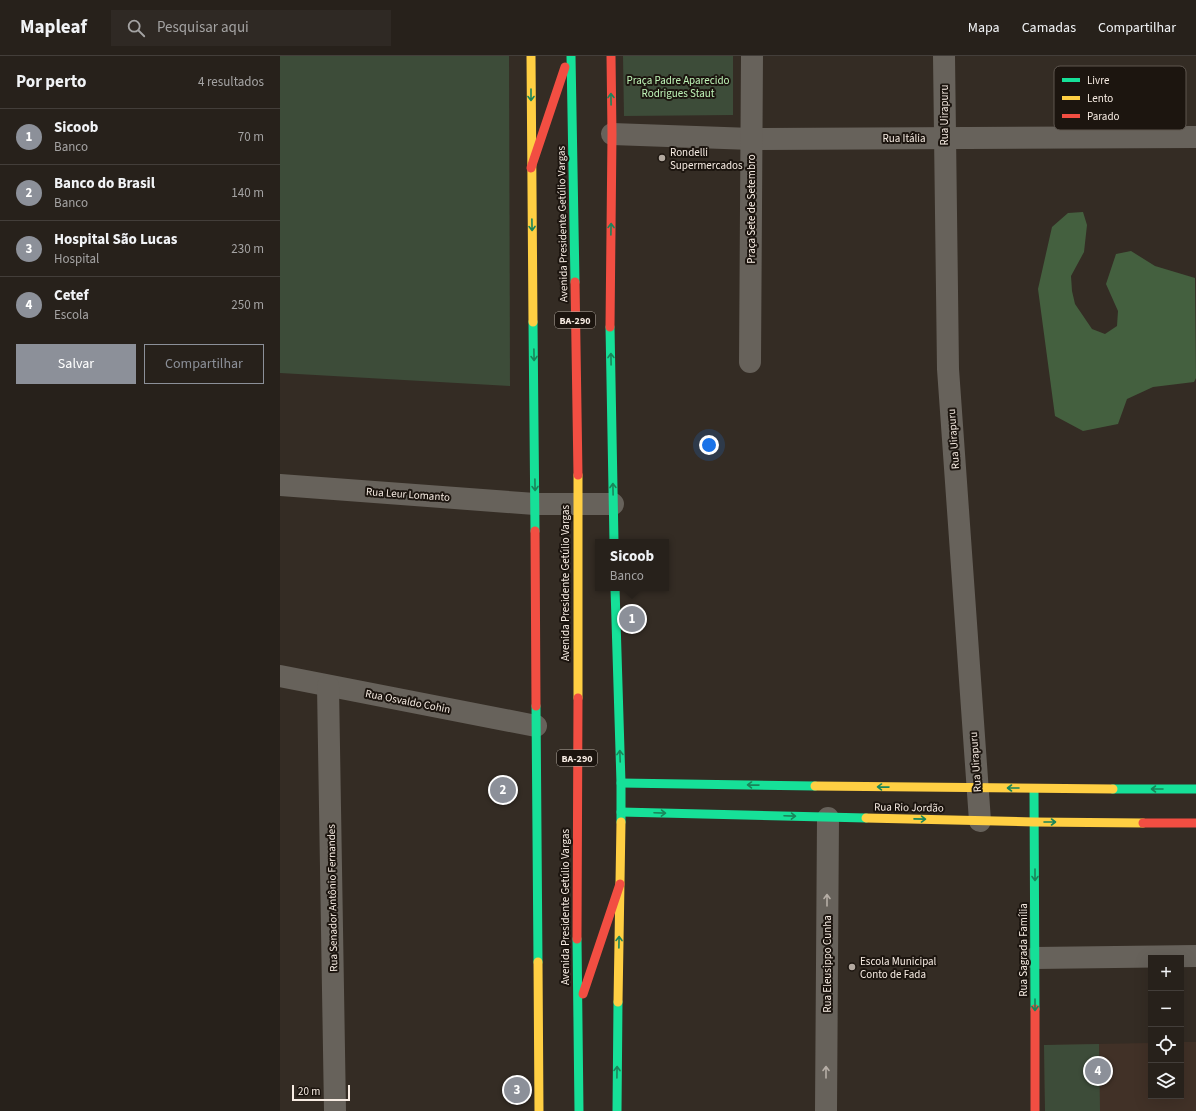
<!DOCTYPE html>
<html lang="pt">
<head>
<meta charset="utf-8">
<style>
	body { margin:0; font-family:"Source Sans 3",sans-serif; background:#2f2924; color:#f1f3f6 }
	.controls { position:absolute; right:12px; bottom:12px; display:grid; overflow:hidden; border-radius:0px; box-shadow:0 4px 16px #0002 }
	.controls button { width:36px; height:36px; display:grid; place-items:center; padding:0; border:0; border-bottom:1px solid #433e3a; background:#27211b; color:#f1f3f6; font:20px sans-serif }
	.scale { position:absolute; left:12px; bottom:10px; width:58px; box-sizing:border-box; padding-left:4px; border:2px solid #f7ece3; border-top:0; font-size:11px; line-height:14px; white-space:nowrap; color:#f7ece3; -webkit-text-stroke:3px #1c150f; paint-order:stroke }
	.you { position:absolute; left:429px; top:389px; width:14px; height:14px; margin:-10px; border:3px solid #fff; border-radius:50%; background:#1a73e8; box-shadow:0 0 0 6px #1a73e833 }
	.badge { display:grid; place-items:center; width:26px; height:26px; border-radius:50%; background:#8c9099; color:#fff; font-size:13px; font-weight:700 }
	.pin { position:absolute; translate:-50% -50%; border:2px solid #fff; box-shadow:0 1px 4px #0006 }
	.popup { position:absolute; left:315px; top:483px; width:74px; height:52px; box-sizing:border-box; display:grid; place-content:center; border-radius:0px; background:#27211b; filter:drop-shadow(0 1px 3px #0005); font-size:13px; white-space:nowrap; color:#a4a3a3 }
	.popup b { font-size:15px; color:#f1f3f6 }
	.popup::after { content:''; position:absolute; left:50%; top:100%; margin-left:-8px; border:8px solid transparent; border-top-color:#27211b }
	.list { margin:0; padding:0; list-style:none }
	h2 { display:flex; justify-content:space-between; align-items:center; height:52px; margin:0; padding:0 16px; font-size:17px }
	h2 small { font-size:13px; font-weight:400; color:#a4a3a3 }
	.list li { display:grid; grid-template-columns:26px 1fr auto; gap:12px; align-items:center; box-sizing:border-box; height:56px; padding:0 16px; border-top:1px solid #433e3a }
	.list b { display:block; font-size:15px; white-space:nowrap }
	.list p { margin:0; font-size:13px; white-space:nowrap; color:#a4a3a3 }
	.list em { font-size:13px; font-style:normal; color:#a4a3a3 }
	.actions { display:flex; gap:8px; padding:12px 16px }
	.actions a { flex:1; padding:9px 0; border:1px solid #8c9099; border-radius:0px; text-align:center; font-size:14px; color:#8c9099 }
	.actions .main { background:#8c9099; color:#fff }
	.icon { flex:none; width:22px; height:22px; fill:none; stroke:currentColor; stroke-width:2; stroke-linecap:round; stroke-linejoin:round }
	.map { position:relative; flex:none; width:916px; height:1055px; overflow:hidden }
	header { display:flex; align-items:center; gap:24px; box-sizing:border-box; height:56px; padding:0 20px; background:#27211b; border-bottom:1px solid #433e3a }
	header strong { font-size:19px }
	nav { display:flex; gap:22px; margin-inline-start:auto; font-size:14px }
	.search { width:280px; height:36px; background:#2f2924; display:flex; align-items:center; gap:10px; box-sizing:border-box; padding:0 14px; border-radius:0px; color:#a4a3a3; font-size:15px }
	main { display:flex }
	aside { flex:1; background:#27211b }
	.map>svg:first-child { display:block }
	.education { fill:#413127 }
	.green { fill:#3d4c39 }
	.forest { fill:#44603f }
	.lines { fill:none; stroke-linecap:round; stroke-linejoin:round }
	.street { stroke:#67625b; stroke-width:22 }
	.fast { stroke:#16e098; stroke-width:9 }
	.slow { stroke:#ffcf43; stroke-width:9 }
	.jam { stroke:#f24e42; stroke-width:9 }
	.oneway { stroke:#19855a }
	.oneway2 { stroke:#b6aea6 }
	.poi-dot { fill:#b3a9a0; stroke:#1c150f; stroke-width:1.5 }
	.labels { text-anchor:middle; stroke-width:4; stroke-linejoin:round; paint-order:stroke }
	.shield { fill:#1c150f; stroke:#b5aca3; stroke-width:1 }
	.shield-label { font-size:10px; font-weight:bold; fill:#f7ece3 }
	.park-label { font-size:11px; fill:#bff5b8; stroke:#1c150f }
	.street-label { font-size:11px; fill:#f7ece3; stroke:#1c150f }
	.poi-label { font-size:11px; fill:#f7ece3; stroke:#1c150f; text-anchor:start }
	.key { fill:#1c150f; stroke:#5e564f; stroke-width:1 }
	.key-label { font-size:11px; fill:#f7ece3 }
</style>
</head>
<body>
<header>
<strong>Mapleaf</strong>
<div class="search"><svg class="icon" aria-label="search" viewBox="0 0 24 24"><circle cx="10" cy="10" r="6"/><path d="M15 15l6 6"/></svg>Pesquisar aqui</div>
<nav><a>Mapa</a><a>Camadas</a><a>Compartilhar</a></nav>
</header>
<main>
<aside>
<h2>Por perto<small>4 resultados</small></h2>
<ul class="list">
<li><span class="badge">1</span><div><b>Sicoob</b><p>Banco</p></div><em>70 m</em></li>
<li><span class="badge">2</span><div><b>Banco do Brasil</b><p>Banco</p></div><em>140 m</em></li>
<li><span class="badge">3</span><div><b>Hospital São Lucas</b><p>Hospital</p></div><em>230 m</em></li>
<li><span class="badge">4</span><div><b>Cetef</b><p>Escola</p></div><em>250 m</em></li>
</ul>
<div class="actions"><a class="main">Salvar</a><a>Compartilhar</a></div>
</aside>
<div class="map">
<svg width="916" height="1055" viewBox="0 0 916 1055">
	<rect width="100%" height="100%" fill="#342c24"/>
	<path class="education" d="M 901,986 L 916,986 L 916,1055 L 765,1055 L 764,989 L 871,987 L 871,1040 L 901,1040 Z"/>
	<g class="green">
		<path d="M 0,0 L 229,0 L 230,330 L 0,317 Z"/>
		<path d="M 343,0 L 453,0 L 453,59 L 344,60 Z"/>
		<path d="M 819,988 L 820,1055 L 765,1055 L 764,989 Z"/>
	</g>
	<path class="forest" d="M 803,156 L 807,169 L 804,196 L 791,220 L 792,235 L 795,248 L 812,273 L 825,278 L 837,270 L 838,255 L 826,228 L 836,198 L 851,195 L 875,210 L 915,222 L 916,322 L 914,326 L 873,331 L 847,343 L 838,368 L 803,375 L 775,360 L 758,233 L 772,171 L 788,157 Z"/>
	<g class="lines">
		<g class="street">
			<path d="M 664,0 L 668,313 L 700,765"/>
			<path d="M 332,78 L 472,83 L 916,81"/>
			<path d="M 470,306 L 472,0"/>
			<path d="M 0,429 L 255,448 L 333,448"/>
			<path d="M 0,620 L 256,670"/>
			<path d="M 48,630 L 55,1055"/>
			<path d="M 755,902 L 916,900"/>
			<path d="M 546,1055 L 548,762"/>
		</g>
		<g class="fast">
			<path d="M 291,0 L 295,226"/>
			<path d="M 253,266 L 255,475"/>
			<path d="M 330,271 L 334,486"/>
			<path d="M 335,532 L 341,727 L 341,766"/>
			<path d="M 256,650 L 258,906"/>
			<path d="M 341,727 L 535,730"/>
			<path d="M 754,733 L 755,953"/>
			<path d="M 833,733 L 916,733"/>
			<path d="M 341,756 L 586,762"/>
			<path d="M 297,883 L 299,1055"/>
			<path d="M 337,1055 L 338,946"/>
		</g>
		<g class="slow">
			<path d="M 251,0 L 253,266"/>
			<path d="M 298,419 L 298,642"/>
			<path d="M 535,730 L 833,733"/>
			<path d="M 586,762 L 754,766 L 863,767"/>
			<path d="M 258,906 L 259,1055"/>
			<path d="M 338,946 L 341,766"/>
		</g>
		<g class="jam">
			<path d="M 251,112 L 285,11"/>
			<path d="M 295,226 L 298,419"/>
			<path d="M 330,271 L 332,78 L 331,0"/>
			<path d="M 255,475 L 256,650"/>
			<path d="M 863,767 L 916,767"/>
			<path d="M 297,883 L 298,642"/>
			<path d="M 303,938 L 340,828"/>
			<path d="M 755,953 L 755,1055"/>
		</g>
	</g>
	<defs><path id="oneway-shaft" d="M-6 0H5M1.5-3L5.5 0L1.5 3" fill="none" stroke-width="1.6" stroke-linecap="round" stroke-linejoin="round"/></defs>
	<g class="oneway">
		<use href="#oneway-shaft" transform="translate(251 39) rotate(90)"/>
		<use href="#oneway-shaft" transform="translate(331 43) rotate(-91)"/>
		<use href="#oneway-shaft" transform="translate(252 169) rotate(89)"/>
		<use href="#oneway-shaft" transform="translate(331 173) rotate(-89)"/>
		<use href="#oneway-shaft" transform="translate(254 299) rotate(89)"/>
		<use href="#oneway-shaft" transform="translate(331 303) rotate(-91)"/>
		<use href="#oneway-shaft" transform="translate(255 429) rotate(89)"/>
		<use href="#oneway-shaft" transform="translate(333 433) rotate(-91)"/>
		<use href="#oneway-shaft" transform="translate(340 700) rotate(-92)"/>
		<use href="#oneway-shaft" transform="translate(473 729) rotate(-179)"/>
		<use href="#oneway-shaft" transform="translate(603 731) rotate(-179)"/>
		<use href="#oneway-shaft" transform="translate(733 732) rotate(-180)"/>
		<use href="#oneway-shaft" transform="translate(877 733) rotate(-180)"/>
		<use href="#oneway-shaft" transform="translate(380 757) rotate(2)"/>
		<use href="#oneway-shaft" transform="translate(510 760) rotate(2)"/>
		<use href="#oneway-shaft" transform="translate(640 763) rotate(1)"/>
		<use href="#oneway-shaft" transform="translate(770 766)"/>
		<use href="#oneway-shaft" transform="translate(755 819) rotate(90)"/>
		<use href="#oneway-shaft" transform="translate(339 886) rotate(-89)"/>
		<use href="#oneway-shaft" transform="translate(755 949) rotate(90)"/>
		<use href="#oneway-shaft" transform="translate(337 1016) rotate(-89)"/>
	</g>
	<g class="oneway2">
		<use href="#oneway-shaft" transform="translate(547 844) rotate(-90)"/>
		<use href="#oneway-shaft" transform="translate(546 1016) rotate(-90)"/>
	</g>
	<g class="poi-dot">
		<circle cx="382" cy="102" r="4"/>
		<circle cx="572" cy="911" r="4"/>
	</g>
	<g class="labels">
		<g class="shield">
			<rect x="275" y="256" width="40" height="16" rx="3"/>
			<rect x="277" y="694" width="40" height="16" rx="3"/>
		</g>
		<g class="shield-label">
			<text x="295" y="268">BA-290</text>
			<text x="297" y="706">BA-290</text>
		</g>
		<g class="park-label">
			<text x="398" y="28">Praça Padre Aparecido<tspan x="398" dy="13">Rodrigues Staut</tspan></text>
		</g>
		<g class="street-label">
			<text transform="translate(664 59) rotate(-90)" y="4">Rua Uirapuru</text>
			<text x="624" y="86">Rua Itália</text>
			<text transform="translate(471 153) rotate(-90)" y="4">Praça Sete de Setembro</text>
			<text transform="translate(282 168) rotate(-91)" y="4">Avenida Presidente Getúlio Vargas</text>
			<text transform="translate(673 383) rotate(-94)" y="4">Rua Uirapuru</text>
			<text transform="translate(128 438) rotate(4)" y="4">Rua Leur Lomanto</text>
			<text transform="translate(285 527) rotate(-90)" y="4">Avenida Presidente Getúlio Vargas</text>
			<text transform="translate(128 645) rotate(11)" y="4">Rua Osvaldo Cohin</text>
			<text transform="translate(695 706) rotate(-94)" y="4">Rua Uirapuru</text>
			<text transform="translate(629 751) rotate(1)" y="4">Rua Rio Jordão</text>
			<text transform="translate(52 842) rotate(-91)" y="4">Rua Senador Antônio Fernandes</text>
			<text transform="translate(285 851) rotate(-90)" y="4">Avenida Presidente Getúlio Vargas</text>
			<text transform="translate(743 894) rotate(-90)" y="4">Rua Sagrada Família</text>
			<text transform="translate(547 908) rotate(-90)" y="4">Rua Eleusippo Cunha</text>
		</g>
		<g class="poi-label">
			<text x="390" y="100">Rondelli<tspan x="390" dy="13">Supermercados</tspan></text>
			<text x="580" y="909">Escola Municipal<tspan x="580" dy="13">Conto de Fada</tspan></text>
		</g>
	</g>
	<rect x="774" y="10" width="132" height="64" rx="6" class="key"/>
	<rect x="782" y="22" width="18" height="4" fill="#16e098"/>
	<rect x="782" y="40" width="18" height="4" fill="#ffcf43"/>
	<rect x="782" y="58" width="18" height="4" fill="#f24e42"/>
	<g class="key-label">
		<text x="807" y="28">Livre</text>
		<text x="807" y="46">Lento</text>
		<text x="807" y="64">Parado</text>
	</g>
</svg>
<div class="controls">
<button>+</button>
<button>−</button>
<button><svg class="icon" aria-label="locate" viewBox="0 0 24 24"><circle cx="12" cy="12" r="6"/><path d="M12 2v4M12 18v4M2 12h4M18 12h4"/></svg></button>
<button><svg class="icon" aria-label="layers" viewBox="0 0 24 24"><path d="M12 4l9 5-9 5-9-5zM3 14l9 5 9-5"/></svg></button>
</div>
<div class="scale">20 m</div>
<div class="you"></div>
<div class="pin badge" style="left:352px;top:563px">1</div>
<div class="popup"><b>Sicoob</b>Banco</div>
<div class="pin badge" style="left:223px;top:734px">2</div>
<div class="pin badge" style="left:237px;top:1034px">3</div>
<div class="pin badge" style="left:818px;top:1015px">4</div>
</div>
</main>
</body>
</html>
